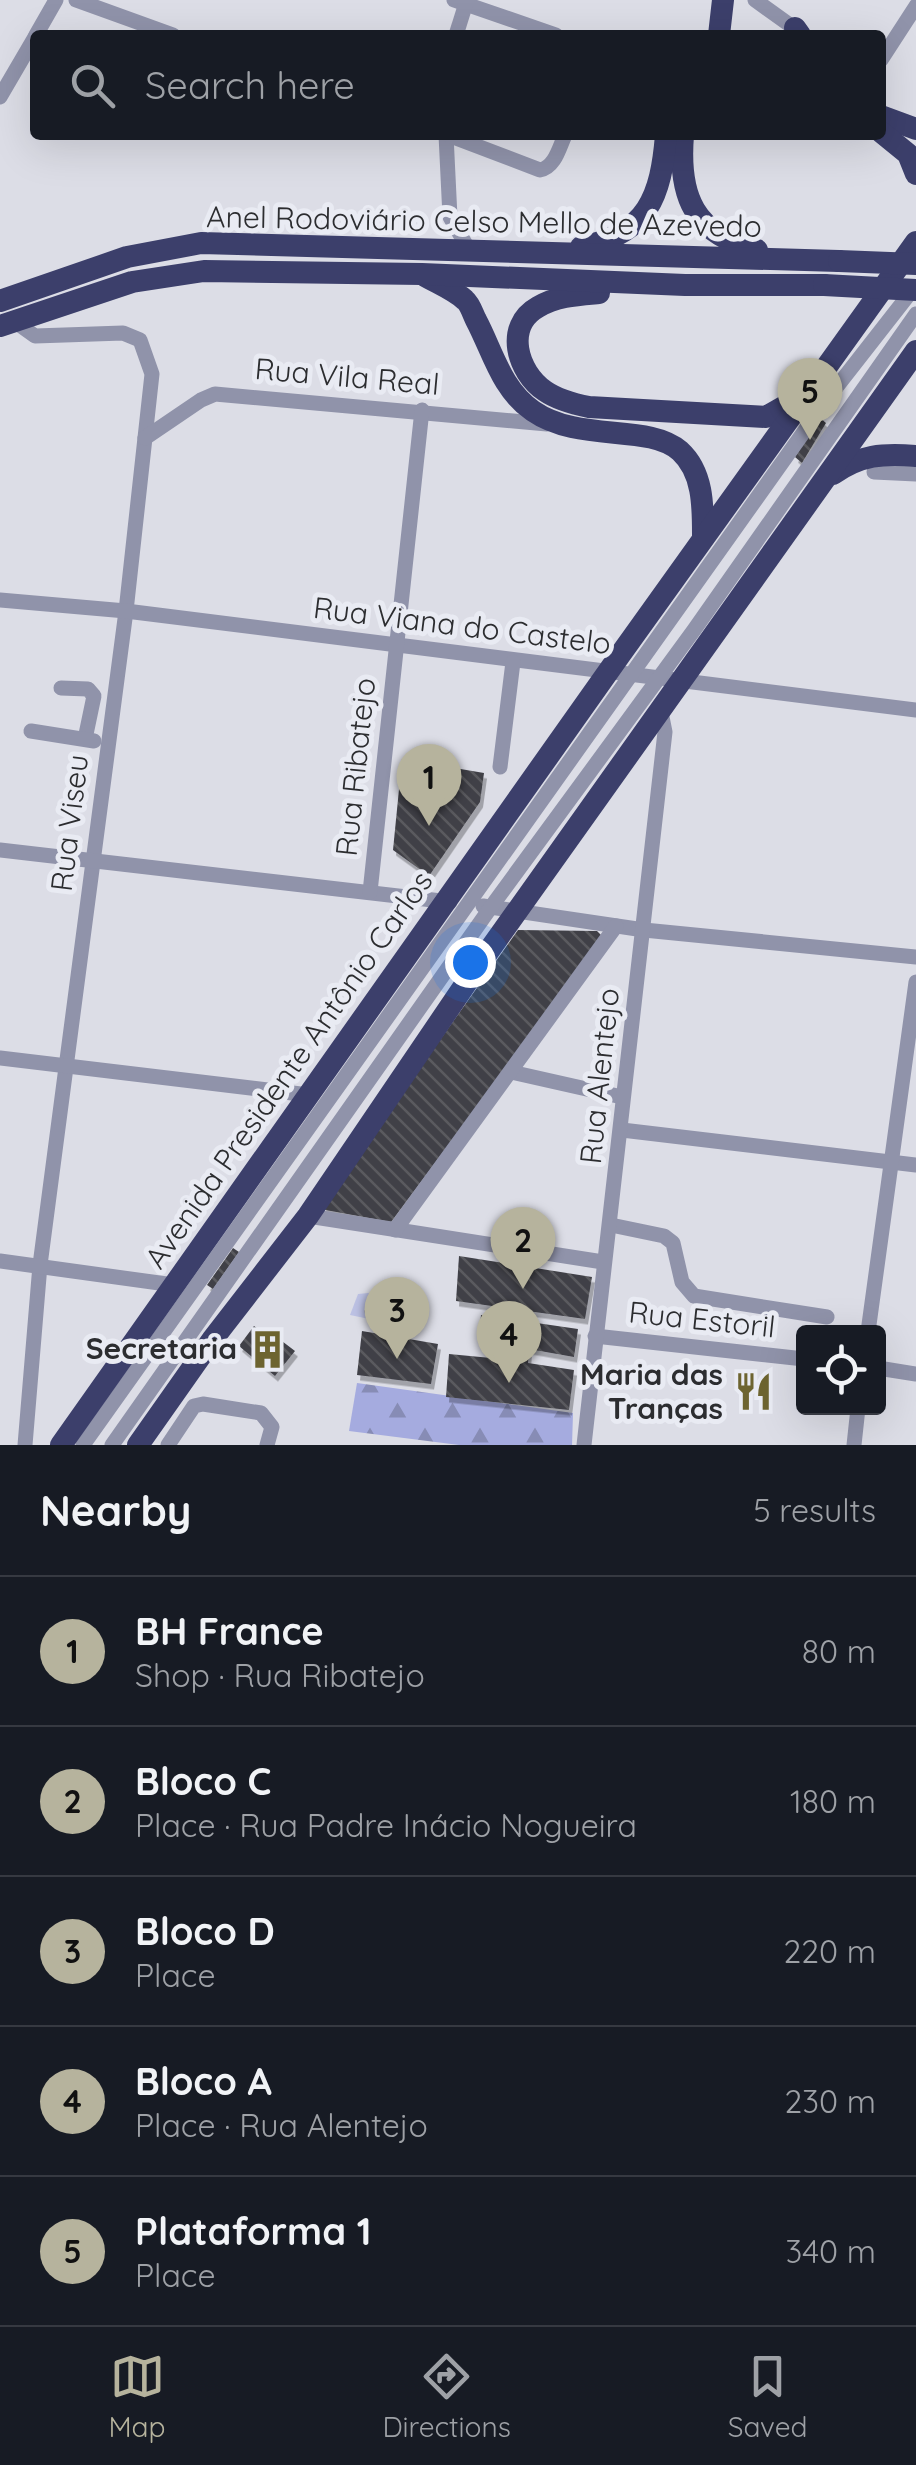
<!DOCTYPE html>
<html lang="en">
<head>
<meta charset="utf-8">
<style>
	body { margin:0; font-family:Quicksand,sans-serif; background:#242831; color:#f1f3f6 }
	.controls { position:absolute; right:30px; bottom:30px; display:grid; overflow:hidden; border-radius:10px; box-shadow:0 10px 40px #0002 }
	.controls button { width:90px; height:90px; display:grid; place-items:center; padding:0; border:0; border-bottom:2px solid #363941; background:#171b24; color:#f1f3f6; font:50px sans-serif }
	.you { position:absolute; left:470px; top:962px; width:35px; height:35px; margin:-25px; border:8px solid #fff; border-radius:50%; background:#1a73e8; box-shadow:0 0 0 15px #1a73e833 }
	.badge { display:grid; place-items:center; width:65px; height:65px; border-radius:50%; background:#b6b39d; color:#111; font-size:32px; font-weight:700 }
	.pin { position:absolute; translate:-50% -82px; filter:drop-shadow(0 2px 5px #0008) }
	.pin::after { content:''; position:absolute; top:52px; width:35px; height:30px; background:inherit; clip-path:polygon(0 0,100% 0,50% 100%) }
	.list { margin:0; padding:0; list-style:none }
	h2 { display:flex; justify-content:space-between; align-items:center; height:130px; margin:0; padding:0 40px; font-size:42px }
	h2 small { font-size:32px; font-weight:400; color:#9ea1a6 }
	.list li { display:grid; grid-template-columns:65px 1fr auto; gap:30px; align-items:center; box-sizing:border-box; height:150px; padding:0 40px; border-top:2px solid #363941 }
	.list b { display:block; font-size:38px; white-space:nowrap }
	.list p { margin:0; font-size:32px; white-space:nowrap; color:#9ea1a6 }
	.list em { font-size:32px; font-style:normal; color:#9ea1a6 }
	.icon { flex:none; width:55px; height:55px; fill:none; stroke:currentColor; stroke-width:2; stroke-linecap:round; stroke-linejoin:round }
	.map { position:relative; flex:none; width:916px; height:1445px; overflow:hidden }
	.search { position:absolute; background:#171b24; box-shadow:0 10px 40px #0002; left:30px; right:30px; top:30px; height:110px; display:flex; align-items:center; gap:25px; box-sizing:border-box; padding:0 35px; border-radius:10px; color:#9ea1a6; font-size:38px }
	.sheet { height:880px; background:#171b24 }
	nav { display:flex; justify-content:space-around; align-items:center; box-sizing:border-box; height:140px; border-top:2px solid #363941; background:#171b24; font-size:28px; color:#9ea1a6 }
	nav a { display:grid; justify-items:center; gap:5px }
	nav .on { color:#b6b39d }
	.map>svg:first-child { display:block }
	.forest { fill:url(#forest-firs) }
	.park { fill:url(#park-tufts) }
	.building { fill:url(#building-back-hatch); filter:url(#shadow) }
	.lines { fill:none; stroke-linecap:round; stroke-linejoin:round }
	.minor { stroke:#9093aa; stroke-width:15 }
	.highway { stroke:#3c3f6b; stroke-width:22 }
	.highway-bridge { stroke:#3c3f6b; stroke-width:22 }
	.labels { text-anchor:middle; stroke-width:10; stroke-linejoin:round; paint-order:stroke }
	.street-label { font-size:30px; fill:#2c2d30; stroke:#e9ebf3 }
	.poi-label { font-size:30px; font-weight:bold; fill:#2c2d30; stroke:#e9ebf3; text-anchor:end }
</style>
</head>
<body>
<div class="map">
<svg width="916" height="1445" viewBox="0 0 916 1445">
	<defs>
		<pattern id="forest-firs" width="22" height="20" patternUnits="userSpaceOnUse" patternTransform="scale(2.5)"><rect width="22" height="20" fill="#a5abdf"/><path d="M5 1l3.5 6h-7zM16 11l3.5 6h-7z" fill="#878cb5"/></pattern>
		<pattern id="park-tufts" width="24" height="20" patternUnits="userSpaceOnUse" patternTransform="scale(2.5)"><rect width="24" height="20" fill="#bcc1e3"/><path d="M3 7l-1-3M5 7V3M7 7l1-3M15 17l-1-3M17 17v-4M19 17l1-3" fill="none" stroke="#a2a6c3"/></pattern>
		<pattern id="building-back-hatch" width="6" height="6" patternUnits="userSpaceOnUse" patternTransform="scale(2.5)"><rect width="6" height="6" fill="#404047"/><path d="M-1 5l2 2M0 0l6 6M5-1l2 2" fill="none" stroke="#5a5a5f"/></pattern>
		<filter id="shadow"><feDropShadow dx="3" dy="5.5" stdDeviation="0" flood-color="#0004"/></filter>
	</defs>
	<rect width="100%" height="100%" fill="#dcdde6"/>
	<path class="forest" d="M 357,1383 L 573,1413 L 572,1445 L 459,1445 L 349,1431 Z"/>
	<path class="park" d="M 368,1293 L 406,1308 L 410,1320 L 403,1326 L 350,1315 L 358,1294 Z"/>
	<g class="building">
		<path d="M 819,417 L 826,423 L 802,463 L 795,457 Z"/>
		<path d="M 402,759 L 484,773 L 480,802 L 429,876 L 393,850 Z"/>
		<path d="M 518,930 L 597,931 L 603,937 L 391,1222 L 320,1209 Z"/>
		<path d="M 233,1248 L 239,1252 L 213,1289 L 207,1285 Z"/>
		<path d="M 459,1256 L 592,1277 L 585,1319 L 456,1301 Z"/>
		<path d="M 481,1315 L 578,1329 L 574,1357 L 529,1349 L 528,1363 L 574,1370 L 569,1410 L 446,1397 L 449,1354 L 491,1358 L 493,1346 L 479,1344 Z"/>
		<path d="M 254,1326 L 267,1336 L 270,1332 L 295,1351 L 275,1376 L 239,1346 Z"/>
		<path d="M 362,1331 L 438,1344 L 431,1384 L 357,1375 Z"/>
	</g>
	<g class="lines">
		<g class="minor">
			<path d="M 76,0 L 173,35"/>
			<path d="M 454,0 L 556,35"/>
			<path d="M 755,0 L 801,33"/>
			<path d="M 36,35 L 56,0"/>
			<path d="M 456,35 L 467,0"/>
			<path d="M 881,60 L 916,6"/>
			<path d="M 0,97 L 35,37"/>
			<path d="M 446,135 L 450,217 L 469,250"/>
			<path d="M 448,135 L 540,170 C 555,167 559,148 565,135"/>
			<path d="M 14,321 L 35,336 L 123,333 L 140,340 L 152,374 L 126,611 L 40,1265 L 25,1445"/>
			<path d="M 145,438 L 201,400 L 215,394 L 547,424"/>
			<path d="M 874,472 L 916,474"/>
			<path d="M 0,600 L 126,611 L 916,710"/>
			<path d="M 61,688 L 88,689 L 94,696 L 85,739"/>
			<path d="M 31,731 L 94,741"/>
			<path d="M 500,767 L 513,662"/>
			<path d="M 0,850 L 450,902"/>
			<path d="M 370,892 L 422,410"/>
			<path d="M 483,906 L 644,930 L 916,957"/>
			<path d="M 0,1058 L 309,1095"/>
			<path d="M 511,1072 L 622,1097"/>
			<path d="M 622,1130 L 916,1165"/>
			<path d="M 308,1216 L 603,1262"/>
			<path d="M 611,1225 L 664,1236 L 673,1243 L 682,1282 L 694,1296 L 827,1317"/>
			<path d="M 395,1230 L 616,926"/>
			<path d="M 0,1261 L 174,1285 L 179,1282"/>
			<path d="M 868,1332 L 916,982"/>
			<path d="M 595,1336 L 804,1359"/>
			<path d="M 878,1368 L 916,1374"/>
			<path d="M 83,1445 L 828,398 L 914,288"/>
			<path d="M 112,1445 L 491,907 L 694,630 L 916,314"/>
			<path d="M 168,1445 L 194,1406 L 203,1404 L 261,1413 L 272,1427 L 267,1445"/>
			<path d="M 584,1445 L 665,732 L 661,712"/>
			<path d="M 854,1445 L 858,1408"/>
		</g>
		<g class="highway">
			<path d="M 795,28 L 800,35"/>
			<path d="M 719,35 L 723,0"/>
			<path d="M 881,116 L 916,129"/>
			<path d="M 881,132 L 908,154 L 916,174"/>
			<path d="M 683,135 C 678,197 694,234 757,250"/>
			<path d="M 581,247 C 648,234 661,196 666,135"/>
			<path d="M 425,276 C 437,283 454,290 465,300 C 470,304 473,314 476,320 C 493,352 501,389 533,411 C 579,443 648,423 680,451 C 704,473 703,508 703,538"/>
			<path d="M 599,293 C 577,295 557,296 538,307 C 504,326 517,372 545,391 C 558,400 574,404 589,407 L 766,417 L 799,398"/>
			<path d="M 0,301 L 127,257 L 201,243 L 839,261"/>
			<path d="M 0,326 L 132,282 L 204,271 L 422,274 L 685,285 L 824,285"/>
			<path d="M 833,474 C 860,455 883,453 916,456"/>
			<path d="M 61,1445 L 620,655 L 916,242"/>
			<path d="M 138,1445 L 212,1340 L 308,1216 L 473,973 L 916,351"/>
		</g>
		<g class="highway-bridge">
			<path d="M 839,261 L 916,264"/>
			<path d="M 824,285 L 916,290"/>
		</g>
	</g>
	<defs>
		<symbol id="building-bare" viewBox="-9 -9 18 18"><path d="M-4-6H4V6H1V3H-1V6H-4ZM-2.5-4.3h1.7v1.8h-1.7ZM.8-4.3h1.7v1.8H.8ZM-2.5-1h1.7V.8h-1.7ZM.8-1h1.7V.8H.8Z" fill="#6d6430" stroke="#e9ebf3" stroke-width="2.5" paint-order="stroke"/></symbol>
		<symbol id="restaurant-bare" viewBox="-9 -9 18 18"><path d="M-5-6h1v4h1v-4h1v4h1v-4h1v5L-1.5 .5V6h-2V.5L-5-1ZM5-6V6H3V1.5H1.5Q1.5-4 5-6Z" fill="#6d6430" stroke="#e9ebf3" stroke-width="2.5" paint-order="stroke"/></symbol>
	</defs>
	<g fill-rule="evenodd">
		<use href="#building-bare" x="240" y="1322" width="55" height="55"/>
		<use href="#restaurant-bare" x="726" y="1364" width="55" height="55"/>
	</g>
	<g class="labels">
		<g class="street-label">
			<text transform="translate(484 222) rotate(1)" y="10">Anel Rodoviário Celso Mello de Azevedo</text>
			<text transform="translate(347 377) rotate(5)" y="10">Rua Vila Real</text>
			<text transform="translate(462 626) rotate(7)" y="10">Rua Viana do Castelo</text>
			<text transform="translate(356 767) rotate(-84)" y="10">Rua Ribatejo</text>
			<text transform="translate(70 823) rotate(-83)" y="10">Rua Viseu</text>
			<text transform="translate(289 1070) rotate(-55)" y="10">Avenida Presidente Antônio Carlos</text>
			<text transform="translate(600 1076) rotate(-84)" y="10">Rua Alentejo</text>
			<text transform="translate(702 1320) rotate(6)" y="10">Rua Estoril</text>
		</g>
		<g class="poi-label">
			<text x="237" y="1359">Secretaria</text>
			<text x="723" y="1385">Maria das<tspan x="723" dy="34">Tranças</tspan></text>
		</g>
	</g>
</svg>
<div class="controls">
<button><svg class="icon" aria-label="locate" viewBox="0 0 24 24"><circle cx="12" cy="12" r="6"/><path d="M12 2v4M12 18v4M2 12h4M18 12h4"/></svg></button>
</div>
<div class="you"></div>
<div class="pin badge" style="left:429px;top:826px">1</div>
<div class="pin badge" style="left:523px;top:1289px">2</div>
<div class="pin badge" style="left:397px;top:1359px">3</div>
<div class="pin badge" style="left:509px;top:1383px">4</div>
<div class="pin badge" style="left:810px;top:440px">5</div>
<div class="search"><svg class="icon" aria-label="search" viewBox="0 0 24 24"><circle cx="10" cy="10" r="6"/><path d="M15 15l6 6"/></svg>Search here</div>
</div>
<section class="sheet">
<h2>Nearby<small>5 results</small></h2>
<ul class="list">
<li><span class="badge">1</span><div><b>BH France</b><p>Shop · Rua Ribatejo</p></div><em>80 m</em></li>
<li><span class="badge">2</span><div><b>Bloco C</b><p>Place · Rua Padre Inácio Nogueira</p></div><em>180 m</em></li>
<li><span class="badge">3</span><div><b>Bloco D</b><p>Place</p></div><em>220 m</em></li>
<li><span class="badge">4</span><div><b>Bloco A</b><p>Place · Rua Alentejo</p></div><em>230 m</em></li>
<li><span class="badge">5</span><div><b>Plataforma 1</b><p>Place</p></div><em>340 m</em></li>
</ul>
</section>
<nav>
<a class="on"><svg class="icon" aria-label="map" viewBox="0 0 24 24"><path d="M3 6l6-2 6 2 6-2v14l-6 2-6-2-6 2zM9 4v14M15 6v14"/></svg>Map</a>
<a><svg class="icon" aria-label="directions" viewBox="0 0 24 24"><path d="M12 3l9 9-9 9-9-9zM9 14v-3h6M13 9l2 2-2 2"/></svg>Directions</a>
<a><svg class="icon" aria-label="saved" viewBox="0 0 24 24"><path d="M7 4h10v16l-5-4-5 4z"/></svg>Saved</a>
</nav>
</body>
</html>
